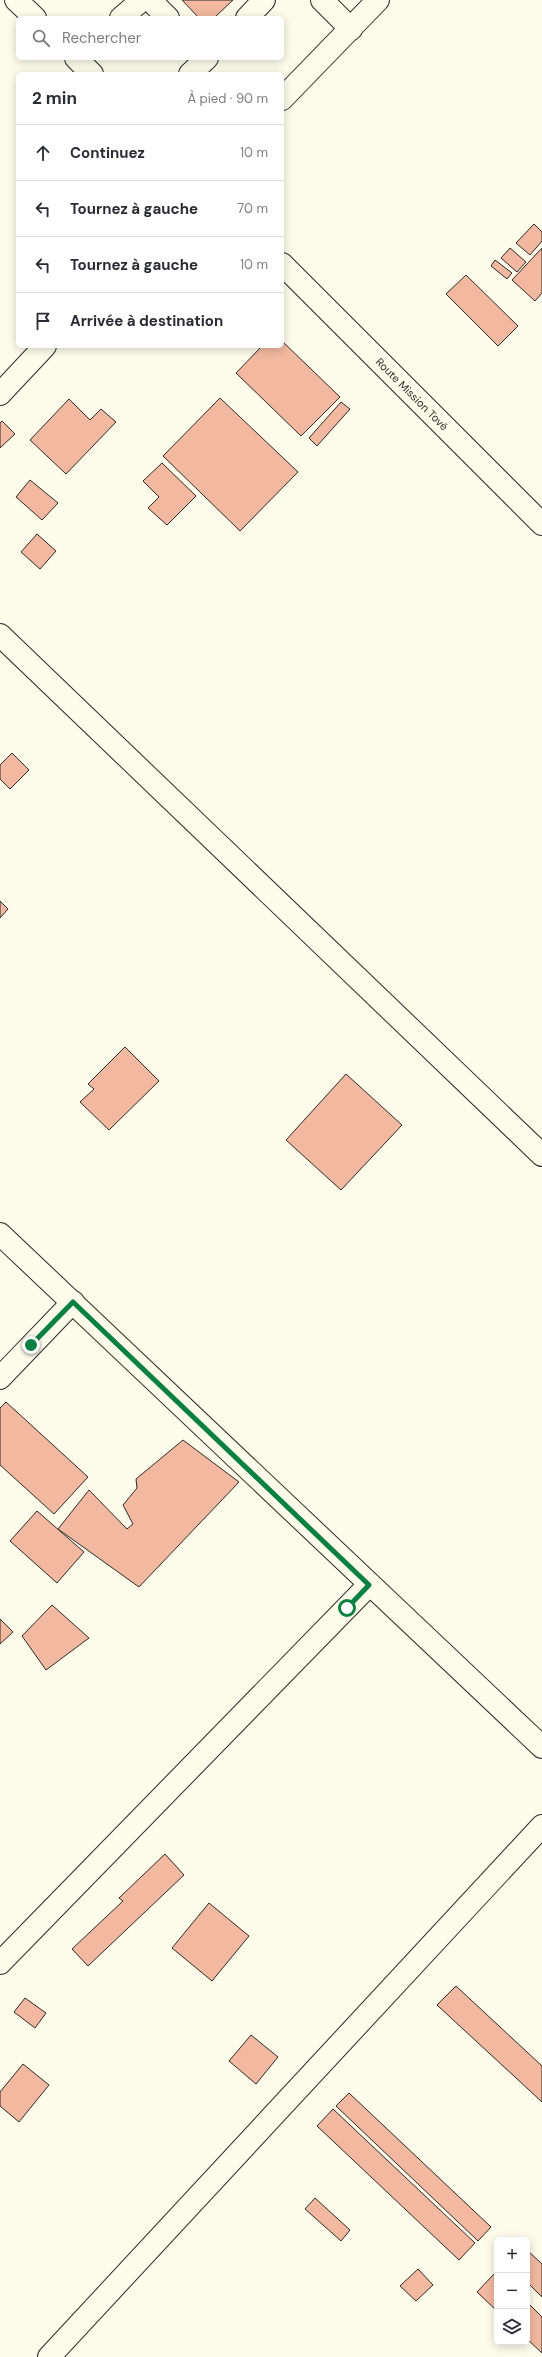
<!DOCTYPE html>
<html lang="fr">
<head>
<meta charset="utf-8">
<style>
	body { margin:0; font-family:"DM Sans",sans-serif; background:#f2f2f3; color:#2b2b33 }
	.controls { position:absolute; right:12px; bottom:12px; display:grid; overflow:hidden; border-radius:6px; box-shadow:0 2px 10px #0003 }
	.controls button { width:36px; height:36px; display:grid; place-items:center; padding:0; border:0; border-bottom:1px solid #e1e1e2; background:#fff; color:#2b2b33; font:20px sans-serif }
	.stop { position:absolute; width:12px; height:12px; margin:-9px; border:3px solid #0b8043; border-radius:50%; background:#fff }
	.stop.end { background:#0b8043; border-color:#fff; box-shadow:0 1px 4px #0008 }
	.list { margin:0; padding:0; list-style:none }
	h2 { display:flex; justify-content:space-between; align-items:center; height:52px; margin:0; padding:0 16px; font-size:17px }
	h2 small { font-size:13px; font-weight:400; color:#7c7c81 }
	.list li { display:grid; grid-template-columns:26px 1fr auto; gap:12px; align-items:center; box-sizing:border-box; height:56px; padding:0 16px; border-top:1px solid #e1e1e2 }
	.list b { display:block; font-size:15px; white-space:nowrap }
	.list em { font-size:13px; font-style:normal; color:#7c7c81 }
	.icon { flex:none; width:22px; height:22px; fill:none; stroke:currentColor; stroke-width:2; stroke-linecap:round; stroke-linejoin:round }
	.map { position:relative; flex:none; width:542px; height:2357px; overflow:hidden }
	.search { position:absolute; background:#fff; box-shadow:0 2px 10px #0003; left:16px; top:16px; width:268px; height:44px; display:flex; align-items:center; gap:10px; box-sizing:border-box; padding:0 14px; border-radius:6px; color:#7c7c81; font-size:15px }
	.panel { position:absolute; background:#fff; box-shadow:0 2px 10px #0003; left:16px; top:72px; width:268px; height:276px; border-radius:6px }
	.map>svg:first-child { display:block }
	.building { fill:#f2b8a0; stroke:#2b2b2b }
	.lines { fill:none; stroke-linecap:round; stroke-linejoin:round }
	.minor-casing { stroke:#2b2b2b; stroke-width:24 }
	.minor { stroke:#fdfbea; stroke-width:22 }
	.route { stroke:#0b8043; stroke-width:5 }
	.labels { text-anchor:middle; stroke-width:3; stroke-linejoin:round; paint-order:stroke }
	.street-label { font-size:11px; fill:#2b2b2b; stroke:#fdfbea }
</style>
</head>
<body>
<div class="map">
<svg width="542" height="2357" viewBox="0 0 542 2357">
	<rect width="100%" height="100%" fill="#fdfbea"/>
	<g class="building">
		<path d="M 182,0 L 233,0 L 214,18 L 199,18 Z"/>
		<path d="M 534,224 L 542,232 L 542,241 L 530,255 L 516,243 Z"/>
		<path d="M 510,248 L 526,262 L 517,272 L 501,258 Z"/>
		<path d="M 542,248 L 542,293 L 535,301 L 512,280 Z"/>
		<path d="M 495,260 L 512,273 L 507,279 L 491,266 Z"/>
		<path d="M 466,275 L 518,326 L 498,346 L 446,294 Z"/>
		<path d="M 282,341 L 340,397 L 301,436 L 236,373 L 262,346 L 282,346 Z"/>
		<path d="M 220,398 L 298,472 L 240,531 L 163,456 Z"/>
		<path d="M 69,399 L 90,420 L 101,409 L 116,422 L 66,474 L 30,440 Z"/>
		<path d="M 341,402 L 350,409 L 317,446 L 309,438 Z"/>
		<path d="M 2,421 L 15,434 L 0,448 L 0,423 Z"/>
		<path d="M 162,463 L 196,496 L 167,525 L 148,508 L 159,497 L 143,481 Z"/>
		<path d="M 30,480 L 58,503 L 42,520 L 16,497 Z"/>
		<path d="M 37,534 L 56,551 L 40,569 L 21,552 Z"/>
		<path d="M 12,753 L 29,770 L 10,789 L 0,779 L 0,765 Z"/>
		<path d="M 0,901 L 8,909 L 0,918 Z"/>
		<path d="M 125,1047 L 159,1081 L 109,1130 L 80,1102 L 94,1089 L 88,1084 Z"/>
		<path d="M 346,1074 L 402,1125 L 341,1190 L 286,1140 Z"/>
		<path d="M 6,1402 L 88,1477 L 54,1514 L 0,1465 L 0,1408 Z"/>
		<path d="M 183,1440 L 239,1482 L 139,1587 L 58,1529 L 89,1490 L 127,1529 L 133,1524 L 123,1505 L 137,1488 L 136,1479 Z"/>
		<path d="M 37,1511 L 84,1552 L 57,1583 L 10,1541 Z"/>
		<path d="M 52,1605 L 89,1638 L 46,1670 L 22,1636 Z"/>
		<path d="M 0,1619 L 13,1632 L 0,1644 Z"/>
		<path d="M 165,1854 L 184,1875 L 88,1966 L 72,1949 L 123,1901 L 119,1898 Z"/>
		<path d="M 209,1903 L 249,1936 L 212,1981 L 172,1948 Z"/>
		<path d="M 456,1986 L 542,2066 L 542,2102 L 437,2005 Z"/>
		<path d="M 25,1998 L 46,2013 L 35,2028 L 14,2012 Z"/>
		<path d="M 251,2035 L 278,2057 L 256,2084 L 229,2061 Z"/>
		<path d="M 23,2064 L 49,2085 L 19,2122 L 0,2106 L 0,2092 Z"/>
		<path d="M 349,2093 L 491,2227 L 478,2241 L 336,2106 Z"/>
		<path d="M 333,2109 L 475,2243 L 459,2260 L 317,2126 Z"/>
		<path d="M 315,2198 L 350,2230 L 341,2241 L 305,2209 Z"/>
		<path d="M 527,2250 L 542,2264 L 542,2297 L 527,2282 Z"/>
		<path d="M 418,2269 L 433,2285 L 416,2301 L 400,2286 Z"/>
		<path d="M 495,2273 L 497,2274 L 497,2311 L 477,2292 Z"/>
		<path d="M 527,2302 L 542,2317 L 542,2353 L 527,2339 Z"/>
	</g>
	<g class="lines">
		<defs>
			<g id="minor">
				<path d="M 16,0 L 35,18"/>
				<path d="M 150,0 L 168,18"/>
				<path d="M 322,0 L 351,29"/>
				<path d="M 121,18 L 142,0"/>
				<path d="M 247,18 L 264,0"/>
				<path d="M 76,58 L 92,74"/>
				<path d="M 190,74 L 207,58"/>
				<path d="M 282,99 L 378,0"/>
				<path d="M 282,264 L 542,524"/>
				<path d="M 0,394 L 45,346"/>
				<path d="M 0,635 L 542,1155"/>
				<path d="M 0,1234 L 542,1747"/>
				<path d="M 0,1378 L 73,1302"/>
				<path d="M 0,1963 L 369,1585"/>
				<path d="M 49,2357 L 542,1826"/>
			</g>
		</defs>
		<use href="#minor" class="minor-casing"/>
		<use href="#minor" class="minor"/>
	</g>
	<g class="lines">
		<path class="route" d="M 31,1345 L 73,1302 L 369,1585 L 347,1608"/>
	</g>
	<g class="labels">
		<g class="street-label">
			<text transform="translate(412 394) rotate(45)" y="4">Route Mission Tové</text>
		</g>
	</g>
</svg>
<div class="controls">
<button>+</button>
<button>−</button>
<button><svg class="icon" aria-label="layers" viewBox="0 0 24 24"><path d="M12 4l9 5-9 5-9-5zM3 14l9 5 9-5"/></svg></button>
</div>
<div class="stop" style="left:347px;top:1608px"></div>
<div class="stop end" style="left:31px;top:1345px"></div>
<div class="search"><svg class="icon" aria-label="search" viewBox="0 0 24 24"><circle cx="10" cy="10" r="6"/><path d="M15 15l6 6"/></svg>Rechercher</div>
<section class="panel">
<h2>2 min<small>À pied · 90 m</small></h2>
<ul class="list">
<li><svg class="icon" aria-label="ahead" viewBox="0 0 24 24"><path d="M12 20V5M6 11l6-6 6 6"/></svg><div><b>Continuez</b></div><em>10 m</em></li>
<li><svg class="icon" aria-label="left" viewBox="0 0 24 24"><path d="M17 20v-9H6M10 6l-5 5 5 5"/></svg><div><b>Tournez à gauche</b></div><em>70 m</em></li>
<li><svg class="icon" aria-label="left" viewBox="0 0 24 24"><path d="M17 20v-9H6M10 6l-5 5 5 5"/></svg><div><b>Tournez à gauche</b></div><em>10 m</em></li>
<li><svg class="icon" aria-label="arrive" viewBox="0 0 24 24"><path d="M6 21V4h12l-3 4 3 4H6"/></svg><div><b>Arrivée à destination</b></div></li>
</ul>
</section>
</div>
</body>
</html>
